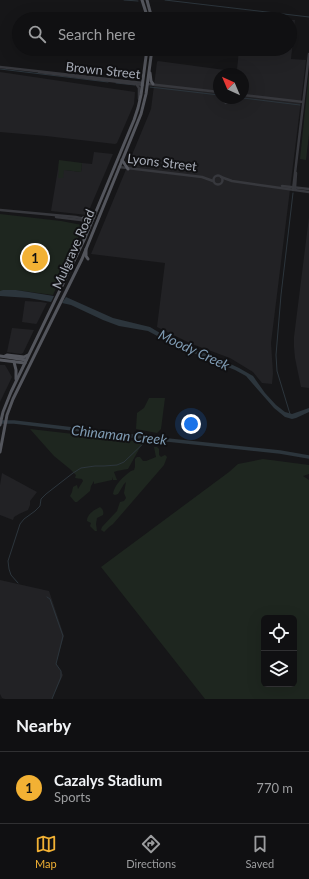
<!DOCTYPE html>
<html lang="en">
<head>
<meta charset="utf-8">
<style>
	body { margin:0; font-family:Lato,sans-serif; background:#19191b; color:#f1f3f6 }
	.controls { position:absolute; right:12px; bottom:12px; display:grid; overflow:hidden; border-radius:6px; box-shadow:0 4px 16px #0002 }
	.controls button { width:36px; height:36px; display:grid; place-items:center; padding:0; border:0; border-bottom:1px solid #303032; background:#101012; color:#f1f3f6; font:20px sans-serif }
	.compass { position:absolute; left:213px; top:68px; width:36px; height:36px; border-radius:50%; background:#101012; box-shadow:0 4px 16px #0002; rotate:316deg }
	.you { position:absolute; left:191px; top:424px; width:14px; height:14px; margin:-10px; border:3px solid #fff; border-radius:50%; background:#1a73e8; box-shadow:0 0 0 6px #1a73e833 }
	.badge { display:grid; place-items:center; width:26px; height:26px; border-radius:50%; background:#f2b134; color:#111; font-size:13px; font-weight:700 }
	.pin { position:absolute; translate:-50% -50%; border:2px solid #fff; box-shadow:0 1px 4px #0006 }
	.list { margin:0; padding:0; list-style:none }
	h2 { display:flex; justify-content:space-between; align-items:center; height:52px; margin:0; padding:0 16px; font-size:17px }
	h2 small { font-size:13px; font-weight:400; color:#9c9d9f }
	.list li { display:grid; grid-template-columns:26px 1fr auto; gap:12px; align-items:center; box-sizing:border-box; height:72px; padding:0 16px; border-top:1px solid #303032 }
	.list b { display:block; font-size:15px; white-space:nowrap }
	.list p { margin:0; font-size:13px; white-space:nowrap; color:#9c9d9f }
	.list em { font-size:13px; font-style:normal; color:#9c9d9f }
	.icon { flex:none; width:22px; height:22px; fill:none; stroke:currentColor; stroke-width:2; stroke-linecap:round; stroke-linejoin:round }
	.map { position:relative; flex:none; width:309px; height:699px; overflow:hidden }
	.search { position:absolute; background:#101012; box-shadow:0 4px 16px #0002; left:12px; right:12px; top:12px; height:44px; display:flex; align-items:center; gap:10px; box-sizing:border-box; padding:0 14px; border-radius:22px; color:#9c9d9f; font-size:15px }
	.sheet { height:124px; background:#101012 }
	nav { display:flex; justify-content:space-around; align-items:center; box-sizing:border-box; height:56px; border-top:1px solid #303032; background:#101012; font-size:11px; color:#9c9d9f }
	nav a { display:grid; justify-items:center; gap:2px }
	nav .on { color:#f2b134 }
	.map>svg:first-child { display:block }
	.built { fill:#222225; fill-rule:evenodd }
	.green { fill:#1e261f; fill-rule:evenodd }
	.water { fill:#2c353c }
	.lines { fill:none; stroke-linecap:round; stroke-linejoin:round }
	.stream { stroke:#2c353c; stroke-width:1 }
	.river { stroke:#2c353c; stroke-width:3.5 }
	.tertiary { stroke:#37383d; stroke-width:2.5 }
	.primary { stroke:#53555c; stroke-width:3 }
	.labels { text-anchor:middle; stroke-width:4; stroke-linejoin:round; paint-order:stroke }
	.street-label { font-size:13px; fill:#a8adb8; stroke:#111113 }
	.water-label { font-size:14px; font-style:italic; fill:#7f9bb3; stroke:#111113 }
</style>
</head>
<body>
<div class="map">
<svg width="309" height="699" viewBox="0 0 309 699">
	<rect width="100%" height="100%" fill="#161618"/>
	<g class="built">
		<path d="M 290,20 L 295,20 L 291,59 L 306,60 L 271,343 L 273,373 L 272,384 L 262,383 L 253,372 L 230,358 L 192,344 L 157,327 L 165,263 L 91,254 L 151,109 L 157,62 L 158,61 L 225,70 L 237,70 L 239,49 L 290,49 ZM 219,74 L 243,74 L 243,98 L 219,98 Z"/>
		<path d="M 0,72 L 135,92 L 134,104 L 117,143 L 115,144 L 46,136 L 0,132 Z"/>
		<path d="M 94,152 L 113,154 L 87,215 L 51,211 L 58,169 L 81,172 L 82,163 L 92,164 Z"/>
		<path d="M 309,217 L 309,388 L 301,387 L 295,358 L 294,347 L 294,337 Z"/>
		<path d="M 25,301 L 41,302 L 47,303 L 37,323 L 36,324 L 22,322 Z"/>
		<path d="M 12,328 L 34,330 L 23,353 L 21,354 L 7,352 Z"/>
		<path d="M 0,365 L 5,365 L 12,377 L 0,402 Z"/>
		<path d="M 2,473 L 37,492 L 30,501 L 30,505 L 28,510 L 19,514 L 14,517 L 13,520 L 0,515 L 0,485 Z"/>
		<path d="M 0,580 L 49,591 L 64,636 L 56,663 L 63,675 L 52,699 L 5,699 L 2,698 L 0,694 Z"/>
	</g>
	<g class="green">
		<path d="M 309,73 L 309,134 L 306,160 L 300,159 Z"/>
		<path d="M 59,160 L 82,163 L 81,172 L 64,170 L 63,178 L 58,178 L 59,170 L 58,169 Z"/>
		<path d="M 0,214 L 61,221 L 82,225 L 83,227 L 53,295 L 16,290 L 0,291 Z"/>
		<path d="M 149,398 L 165,398 L 161,429 L 157,433 L 136,429 L 137,413 L 144,408 Z"/>
		<path d="M 30,429 L 143,442 L 128,469 C 123,470 119,470 114,472 L 117,480 L 113,480 L 112,477 L 112,480 L 94,484 L 94,481 L 91,486 L 90,491 L 77,502 L 75,502 L 70,496 L 72,492 L 73,487 L 77,485 L 78,489 L 83,481 L 82,479 L 75,478 L 76,475 L 70,469 L 54,456 Z"/>
		<path d="M 154,447 L 157,447 L 159,449 L 159,455 L 161,457 L 165,455 L 167,457 L 164,465 L 113,524 L 109,527 L 104,532 L 103,531 L 101,530 L 102,527 L 117,511 L 120,502 L 124,501 L 126,498 L 124,493 L 126,482 L 124,484 L 118,494 L 115,495 L 113,494 C 114,485 124,476 131,471 L 134,470 L 135,467 L 135,459 L 137,457 L 140,457 L 143,461 L 146,461 L 156,457 Z"/>
		<path d="M 263,459 L 309,465 L 309,474 L 303,476 L 309,480 L 309,699 L 205,699 L 101,567 L 229,472 L 238,464 ZM 264,618 L 294,618 L 294,684 L 264,684 Z"/>
		<path d="M 100,507 C 103,509 104,512 103,515 L 97,518 L 96,524 L 97,531 L 95,531 L 90,526 L 91,523 L 87,521 C 87,514 94,510 100,507 Z"/>
	</g>
	<g class="water">
		<path d="M 3,290 L 16,290 L 54,296 L 51,302 L 29,298 L 0,296 L 0,291 Z"/>
		<path d="M 66,297 L 113,318 L 150,327 L 175,342 L 220,359 L 239,368 L 253,376 L 265,393 L 276,405 L 285,412 L 292,414 L 309,408 L 309,412 L 296,418 L 292,419 L 285,417 L 274,408 L 246,376 L 235,370 L 191,352 L 185,351 L 148,331 L 119,326 L 103,320 L 71,305 L 62,303 Z"/>
	</g>
	<g class="lines">
		<g class="stream">
			<path d="M 124,0 L 138,1"/>
			<path d="M 165,0 L 309,17"/>
			<path d="M 0,69 L 108,82"/>
			<path d="M 116,83 L 135,85"/>
			<path d="M 150,87 L 219,95"/>
			<path d="M 243,98 L 300,105"/>
			<path d="M 290,414 L 277,371 L 276,355 L 281,295 L 293,193"/>
			<path d="M 18,583 L 11,575 L 9,569 L 8,561 L 20,524 L 24,519 L 35,511 L 40,506 L 41,499 L 46,494 L 73,473 L 81,468 L 95,466 L 104,466 L 117,465 L 124,462 L 149,438"/>
			<path d="M 47,597 L 50,599 L 63,636 L 56,664 L 61,671 L 61,677 L 52,699"/>
		</g>
		<path class="river" d="M 0,422 L 14,422 L 149,438 L 280,452 L 309,457"/>
		<g class="tertiary">
			<path d="M 0,67 L 143,83"/>
			<path d="M 39,72 L 143,85"/>
			<path d="M 148,84 L 219,92"/>
			<path d="M 137,85 L 139,88 L 139,99"/>
			<path d="M 243,95 L 303,102"/>
			<path d="M 222,98 L 224,101 L 226,103 L 230,101 L 231,98"/>
			<path d="M 119,167 L 202,177 L 213,181"/>
			<circle cx="218" cy="180" r="4.5"/>
			<path d="M 221,177 L 232,181 L 309,192"/>
			<path d="M 282,186 L 309,189"/>
			<path d="M 295,188 L 296,173"/>
			<path d="M 293,190 L 309,54"/>
			<path d="M 0,210 L 76,217 L 92,221"/>
			<path d="M 56,217 L 81,220 L 91,223"/>
		</g>
		<g class="primary">
			<path d="M 142,0 L 148,19"/>
			<path d="M 147,0 L 152,19"/>
			<path d="M 150,73 L 151,81 L 153,84"/>
			<path d="M 122,160 L 128,169"/>
			<path d="M 83,218 L 94,217"/>
			<path d="M 85,221 L 86,226 L 88,230"/>
			<path d="M 86,249 L 86,256 L 88,259"/>
			<path d="M 0,356 L 26,360"/>
			<path d="M 5,356 L 7,355 L 24,357 L 28,355"/>
			<path d="M 0,360 L 25,363"/>
			<path d="M 14,362 L 16,370 L 16,379"/>
			<path d="M 0,425 L 3,412 L 11,392 L 85,238 L 134,120 L 138,108 L 141,95 L 147,49"/>
			<path d="M 0,452 L 7,415 L 13,399 L 82,259 L 141,114 L 146,94 L 152,49"/>
		</g>
	</g>
	<g class="labels">
		<g class="street-label">
			<text transform="translate(103 70) rotate(6)" y="5">Brown Street</text>
			<text transform="translate(162 162) rotate(7)" y="5">Lyons Street</text>
			<text transform="translate(73 249) rotate(-66)" y="5">Mulgrave Road</text>
		</g>
		<g class="water-label">
			<text transform="translate(194 350) rotate(25)" y="5">Moody Creek</text>
			<text transform="translate(119 435) rotate(6)" y="5">Chinaman Creek</text>
		</g>
	</g>
</svg>
<div class="controls">
<button><svg class="icon" aria-label="locate" viewBox="0 0 24 24"><circle cx="12" cy="12" r="6"/><path d="M12 2v4M12 18v4M2 12h4M18 12h4"/></svg></button>
<button><svg class="icon" aria-label="layers" viewBox="0 0 24 24"><path d="M12 4l9 5-9 5-9-5zM3 14l9 5 9-5"/></svg></button>
</div>
<svg class="compass" viewBox="-18 -18 36 36"><path d="M0-13l5 13h-10z" fill="#e53935"/><path d="M0 13l5-13h-10z" fill="#9c9d9f"/></svg>
<div class="you"></div>
<div class="pin badge" style="left:35px;top:258px">1</div>
<div class="search"><svg class="icon" aria-label="search" viewBox="0 0 24 24"><circle cx="10" cy="10" r="6"/><path d="M15 15l6 6"/></svg>Search here</div>
</div>
<section class="sheet">
<h2>Nearby<small></small></h2>
<ul class="list">
<li><span class="badge">1</span><div><b>Cazalys Stadium</b><p>Sports</p></div><em>770 m</em></li>
</ul>
</section>
<nav>
<a class="on"><svg class="icon" aria-label="map" viewBox="0 0 24 24"><path d="M3 6l6-2 6 2 6-2v14l-6 2-6-2-6 2zM9 4v14M15 6v14"/></svg>Map</a>
<a><svg class="icon" aria-label="directions" viewBox="0 0 24 24"><path d="M12 3l9 9-9 9-9-9zM9 14v-3h6M13 9l2 2-2 2"/></svg>Directions</a>
<a><svg class="icon" aria-label="saved" viewBox="0 0 24 24"><path d="M7 4h10v16l-5-4-5 4z"/></svg>Saved</a>
</nav>
</body>
</html>
